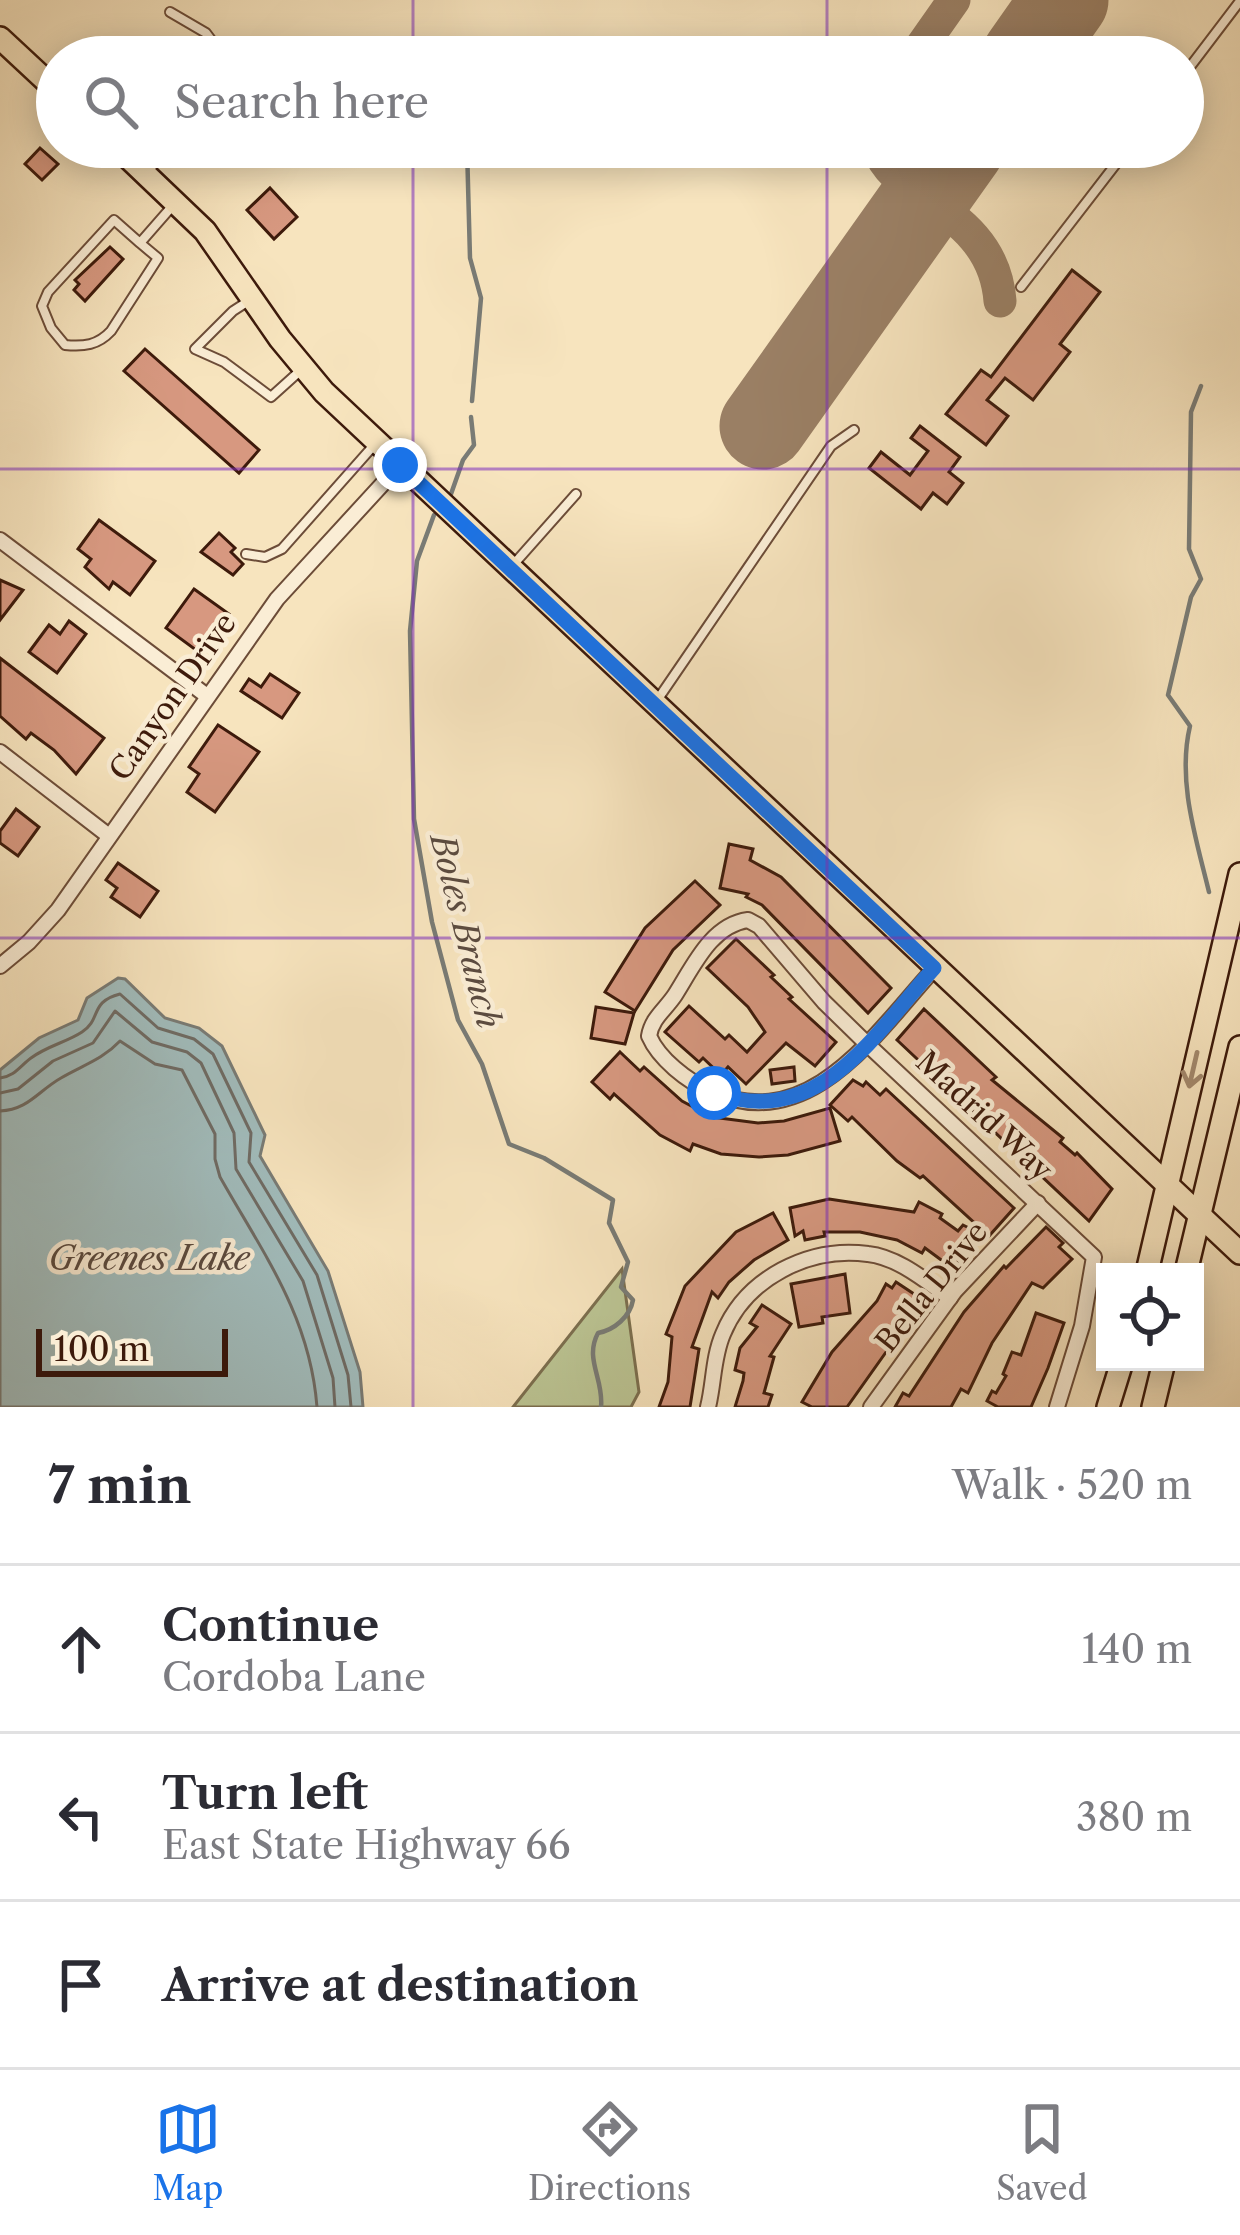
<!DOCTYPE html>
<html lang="en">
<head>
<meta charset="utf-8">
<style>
	body { margin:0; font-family:"Libre Caslon Text",serif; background:#f2f2f3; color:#2b2b33 }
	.controls { position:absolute; right:36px; bottom:36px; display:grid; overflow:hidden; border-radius:0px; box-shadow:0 6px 30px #0003 }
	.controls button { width:108px; height:108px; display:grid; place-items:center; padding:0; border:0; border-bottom:3px solid #e1e1e2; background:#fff; color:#2b2b33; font:60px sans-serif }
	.scale { position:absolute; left:36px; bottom:30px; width:192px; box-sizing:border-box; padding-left:12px; border:6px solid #3d1a0b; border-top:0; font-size:33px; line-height:42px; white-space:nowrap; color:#3d1a0b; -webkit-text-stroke:9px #faedd5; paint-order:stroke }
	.stop { position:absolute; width:36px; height:36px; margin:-27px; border:9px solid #1a73e8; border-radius:50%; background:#fff }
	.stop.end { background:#1a73e8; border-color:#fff; box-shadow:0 3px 12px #0008 }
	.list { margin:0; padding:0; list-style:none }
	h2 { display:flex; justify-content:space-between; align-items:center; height:156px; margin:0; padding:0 48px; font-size:51px }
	h2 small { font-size:39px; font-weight:400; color:#7c7c81 }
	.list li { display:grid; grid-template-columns:78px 1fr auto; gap:36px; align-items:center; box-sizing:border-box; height:168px; padding:0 48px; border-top:3px solid #e1e1e2 }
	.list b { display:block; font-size:45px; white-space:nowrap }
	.list p { margin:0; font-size:39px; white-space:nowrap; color:#7c7c81 }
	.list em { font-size:39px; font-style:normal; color:#7c7c81 }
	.icon { flex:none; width:66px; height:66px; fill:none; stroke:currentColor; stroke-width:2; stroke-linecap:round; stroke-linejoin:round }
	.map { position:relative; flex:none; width:1240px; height:1407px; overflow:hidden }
	.search { position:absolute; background:#fff; box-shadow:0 6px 30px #0003; left:36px; right:36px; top:36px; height:132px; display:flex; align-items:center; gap:30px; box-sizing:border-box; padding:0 42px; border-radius:66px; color:#7c7c81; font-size:45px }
	.sheet { height:660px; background:#fff }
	nav { display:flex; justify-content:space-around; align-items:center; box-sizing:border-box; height:168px; border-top:3px solid #e1e1e2; background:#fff; font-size:33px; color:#7c7c81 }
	nav a { display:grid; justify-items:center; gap:6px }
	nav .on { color:#1a73e8 }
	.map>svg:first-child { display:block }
	.green { fill:#bbc493; stroke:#7c6f4f; stroke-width:3 }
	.water { fill:#a1bcbc; stroke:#797b75; stroke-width:3 }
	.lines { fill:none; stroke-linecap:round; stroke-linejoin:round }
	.shore { stroke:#6f6b64; stroke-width:3 }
	.stream { stroke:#797b75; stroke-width:4.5 }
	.taxiway { stroke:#9a7f64; stroke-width:33 }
	.runway { stroke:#9a7f64; stroke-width:87 }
	.building { fill:#d79880; stroke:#3d1a0b; stroke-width:3 }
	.service-casing { stroke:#6c4c38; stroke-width:12 }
	.minor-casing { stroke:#6c4c38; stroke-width:18 }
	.primary-casing { stroke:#3d1a0b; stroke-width:26 }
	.service { stroke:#faedd5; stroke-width:8 }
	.minor { stroke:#faedd5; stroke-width:14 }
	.primary { stroke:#f7e4be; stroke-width:21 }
	.oneway { stroke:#a3896d }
	.route { stroke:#1a73e8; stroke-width:15 }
	.grid { fill:none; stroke:#7b2cbf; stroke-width:3; stroke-opacity:0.55 }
	.labels { text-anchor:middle; stroke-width:9; stroke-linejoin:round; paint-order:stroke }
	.street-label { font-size:30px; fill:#3d1a0b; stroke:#faedd5 }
	.water-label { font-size:33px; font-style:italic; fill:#5b4b40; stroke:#faedd5 }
</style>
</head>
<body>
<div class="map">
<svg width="1240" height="1407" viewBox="0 0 1240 1407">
	<rect width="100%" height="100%" fill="#f7e4be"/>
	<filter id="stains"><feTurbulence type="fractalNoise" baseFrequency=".00167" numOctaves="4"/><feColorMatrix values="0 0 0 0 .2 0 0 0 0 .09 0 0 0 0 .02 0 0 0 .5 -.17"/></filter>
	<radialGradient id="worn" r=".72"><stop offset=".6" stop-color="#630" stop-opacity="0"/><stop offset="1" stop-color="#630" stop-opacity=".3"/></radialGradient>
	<path class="green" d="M 622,1269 L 639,1392 L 631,1407 L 513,1407 Z"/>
	<path class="water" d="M 118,978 L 125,979 L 165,1018 L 199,1028 L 222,1046 L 265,1135 L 260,1156 L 328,1271 L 360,1372 L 363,1407 L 0,1407 L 0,1070 L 39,1038 L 78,1020 L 87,998 Z"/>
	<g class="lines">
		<g class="shore">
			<path d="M 0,1078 C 15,1076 20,1066 31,1058 C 47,1046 67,1042 82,1032 C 102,1019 89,1002 120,994 L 158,1028 L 194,1039 L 213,1054 L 251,1133 L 249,1162 L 317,1275 L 348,1375 L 351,1407"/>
			<path d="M 0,1093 L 18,1089 L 53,1061 L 93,1043 L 115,1011 L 152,1042 L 187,1052 L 201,1063 L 234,1133 L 236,1169 L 303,1281 L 333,1378 L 335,1407"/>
			<path d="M 0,1111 C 28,1110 38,1091 61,1078 C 83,1065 102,1060 120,1041 L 155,1064 L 182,1070 L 215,1134 L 215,1159 L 220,1177 C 263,1253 310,1316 317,1407"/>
		</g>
		<g class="stream">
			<path d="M 467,147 L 470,258 L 481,298 L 472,401"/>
			<path d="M 1201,386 L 1191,412 L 1189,549 L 1201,579 L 1191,597 L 1168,695 L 1190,726 C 1177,781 1196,838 1209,892"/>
			<path d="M 451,494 L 463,460 L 474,445 L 471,417"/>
			<path d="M 434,515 L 417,561 L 410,631 L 414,819 L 432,922 L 458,1020 L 482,1064 L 509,1144 L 544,1158 L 613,1200 L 609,1223 L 628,1262 L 621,1287 L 633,1300 C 630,1317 614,1330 598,1333 C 584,1359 604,1379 601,1407"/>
		</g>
		<g class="taxiway">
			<path d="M 914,57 L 954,0"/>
			<path d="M 878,147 C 892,200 993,208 1000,301"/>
		</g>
		<g class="runway">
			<path d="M 1025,57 L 1065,0"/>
			<path d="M 763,426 L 961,147"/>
		</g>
	</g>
	<g class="building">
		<path d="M 40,148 L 58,164 L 42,180 L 25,164 Z"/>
		<path d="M 270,188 L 297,217 L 274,239 L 247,210 Z"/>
		<path d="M 110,247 L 123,259 L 85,301 L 74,290 L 79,284 L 75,280 Z"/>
		<path d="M 1072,270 L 1100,292 L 1060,344 L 1070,352 L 1033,400 L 1005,378 L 987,400 L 1008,416 L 986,445 L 946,414 L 981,370 L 991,377 Z"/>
		<path d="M 145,349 L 259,450 L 239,473 L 124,371 Z"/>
		<path d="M 920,426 L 960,457 L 949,472 L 963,483 L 947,504 L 933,493 L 921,509 L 869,468 L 881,452 L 910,475 L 928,451 L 911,438 Z"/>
		<path d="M 99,520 L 155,561 L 130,595 L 113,582 L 109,589 L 85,567 L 91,559 L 78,549 Z"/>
		<path d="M 219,533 L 235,548 L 231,552 L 243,564 L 233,575 L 201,552 Z"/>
		<path d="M 0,580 L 23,590 L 0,620 Z"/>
		<path d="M 194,589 L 229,614 L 200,653 L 166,628 Z"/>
		<path d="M 69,621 L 86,634 L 57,673 L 29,652 L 49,625 L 60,634 Z"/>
		<path d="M 0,658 L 104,738 L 76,774 L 54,750 L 31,733 L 26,739 L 0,716 Z"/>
		<path d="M 270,674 L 299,693 L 282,718 L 241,691 L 249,679 L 261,687 Z"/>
		<path d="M 218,725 L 259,752 L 215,812 L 187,792 L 199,774 L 189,767 Z"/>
		<path d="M 16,809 L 39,827 L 18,856 L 0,843 L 0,831 Z"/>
		<path d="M 729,844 L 753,849 L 750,860 L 781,877 L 891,988 L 868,1013 L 762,905 L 746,897 L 748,894 L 720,888 Z"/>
		<path d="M 118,863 L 158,891 L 140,917 L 111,897 L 117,888 L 106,880 Z"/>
		<path d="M 695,881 L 720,905 L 673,950 L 635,1011 L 605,992 L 645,928 Z"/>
		<path d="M 736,939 L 774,975 L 771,977 L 792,997 L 789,999 L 836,1042 L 815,1066 L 786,1043 L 746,1084 L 728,1067 L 721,1075 L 703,1058 L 699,1062 L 665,1032 L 689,1006 L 725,1039 L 729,1035 L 747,1052 L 765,1032 L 748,1007 L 707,968 Z"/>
		<path d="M 596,1007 L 634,1013 L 625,1044 L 591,1038 Z"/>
		<path d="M 924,1009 L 996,1077 L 992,1080 L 1063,1138 L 1060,1142 L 1075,1155 L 1077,1153 L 1112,1189 L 1089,1221 L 897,1040 Z"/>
		<path d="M 620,1052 L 640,1071 L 644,1067 L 682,1101 L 712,1117 L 758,1123 L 784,1121 L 830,1108 L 840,1141 L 788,1155 L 759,1157 L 721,1154 L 693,1144 L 690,1151 L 660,1135 L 614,1094 L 610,1099 L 592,1082 Z"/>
		<path d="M 794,1067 L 795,1081 L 772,1084 L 770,1070 Z"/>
		<path d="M 853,1080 L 863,1086 L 866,1082 L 880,1095 L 886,1089 L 1014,1208 L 989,1236 L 923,1176 L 920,1178 L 897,1161 L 852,1117 L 848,1121 L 830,1105 Z"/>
		<path d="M 829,1199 L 914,1212 L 919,1202 L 942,1214 L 940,1218 L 958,1231 L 963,1225 L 979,1233 L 957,1263 L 947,1257 L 944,1262 L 925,1248 L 922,1253 L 897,1240 L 860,1232 L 824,1232 L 825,1236 L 805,1240 L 803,1231 L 795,1236 L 790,1208 Z"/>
		<path d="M 773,1213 L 788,1240 L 754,1260 L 729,1282 L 718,1298 L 712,1292 L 692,1347 L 699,1349 L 690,1407 L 659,1407 L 668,1382 L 672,1337 L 666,1334 L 685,1286 L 736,1232 Z"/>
		<path d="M 1046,1227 L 1063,1243 L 1059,1247 L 1072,1259 L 1043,1288 L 1032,1283 L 992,1343 L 968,1393 L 961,1389 L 951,1407 L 895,1407 L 903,1393 L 909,1396 L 964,1312 L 1004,1266 L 1006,1268 Z"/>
		<path d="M 845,1274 L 850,1313 L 822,1317 L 823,1323 L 799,1327 L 791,1284 Z"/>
		<path d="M 896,1282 L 923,1300 L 847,1407 L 812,1407 L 802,1402 L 832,1352 L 877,1301 L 886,1284 L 892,1288 Z"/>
		<path d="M 762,1305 L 791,1324 L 770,1356 L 774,1357 L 764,1393 L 772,1395 L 768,1407 L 735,1407 L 743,1381 L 744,1373 L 735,1370 L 740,1348 L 757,1327 L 750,1323 Z"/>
		<path d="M 1036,1313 L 1064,1323 L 1048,1368 L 1031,1407 L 998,1407 L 987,1401 L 992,1391 L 996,1393 L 1006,1376 L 1003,1374 L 1012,1352 L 1021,1355 Z"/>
	</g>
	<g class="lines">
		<defs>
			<g id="service">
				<path d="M 170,12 L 206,33 L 224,57"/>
				<path d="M 1183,76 L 1240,1"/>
				<path d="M 147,173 L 167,147"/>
				<path d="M 140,243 L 114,220 L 48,292 L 42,306 L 51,328 L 65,345 C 84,347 98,345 111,331 L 158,258 L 140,243 L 175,203"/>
				<path d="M 1021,287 L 1129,147"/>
				<path d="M 247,302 L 233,311 L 195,349 L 224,362 L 271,397 L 301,370"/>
				<path d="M 246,554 L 265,557 L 282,549 L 375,444"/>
				<path d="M 513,565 L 576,494"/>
				<path d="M 658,699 L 831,446 L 854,430"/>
			</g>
			<g id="minor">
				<path d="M 0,540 L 207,696"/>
				<path d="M 0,752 L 109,836"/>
				<path d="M 0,966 L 29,942 L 58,910 L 277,599 L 400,465"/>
				<path d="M 935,968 C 876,1032 810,1137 710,1091 C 687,1081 659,1059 649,1036 C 652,1018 665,1010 675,995 C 693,967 711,925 748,920 L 759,926 L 824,1002 L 866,1043 L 1094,1257 L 1082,1326 L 1057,1407"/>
				<path d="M 708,1407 C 714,1383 713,1357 723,1334 C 746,1278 809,1246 868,1254 C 898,1257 927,1282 950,1298"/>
				<path d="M 871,1407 L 955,1291 L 1038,1203"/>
			</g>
			<g id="primary">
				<path d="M 0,38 L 57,91"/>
				<path d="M 117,147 L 205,231 L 280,339 L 324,392 L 1240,1253"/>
				<path d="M 1147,1272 L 1240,874"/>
				<path d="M 1186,1272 L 1240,1047"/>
				<path d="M 1108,1407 L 1122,1362"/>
				<path d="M 1153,1407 L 1164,1362"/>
			</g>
		</defs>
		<use href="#service" class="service-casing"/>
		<use href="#minor" class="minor-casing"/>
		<use href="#primary" class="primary-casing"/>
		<use href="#service" class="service"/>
		<use href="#minor" class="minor"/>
		<use href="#primary" class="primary"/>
	</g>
	<defs><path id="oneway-shaft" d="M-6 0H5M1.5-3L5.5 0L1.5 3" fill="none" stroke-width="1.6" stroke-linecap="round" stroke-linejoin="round" transform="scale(3)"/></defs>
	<use class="oneway" href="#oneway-shaft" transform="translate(1193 1070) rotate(103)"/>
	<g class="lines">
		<path class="route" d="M 400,465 L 934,968 C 873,1036 819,1130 714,1093"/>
	</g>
	<path class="grid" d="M 413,0 L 413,57M 827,0 L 827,57M 413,147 L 413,1407M 827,147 L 827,1407M 0,469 L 1240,469M 0,938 L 1240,938"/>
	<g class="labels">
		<g class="street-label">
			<text transform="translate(173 697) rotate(-55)" y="10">Canyon Drive</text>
			<text transform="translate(984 1116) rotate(43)" y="10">Madrid Way</text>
			<text transform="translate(932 1287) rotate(-51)" y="10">Bella Drive</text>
		</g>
		<g class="water-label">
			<text transform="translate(466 931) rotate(76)" y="12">Boles Branch</text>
			<text x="149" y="1270">Greenes Lake</text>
		</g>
	</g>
	<rect width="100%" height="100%" filter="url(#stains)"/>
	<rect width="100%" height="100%" fill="url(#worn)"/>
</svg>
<div class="controls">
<button><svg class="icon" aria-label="locate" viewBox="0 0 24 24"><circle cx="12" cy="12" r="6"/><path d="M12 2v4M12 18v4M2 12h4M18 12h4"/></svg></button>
</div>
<div class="scale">100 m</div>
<div class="stop" style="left:714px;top:1093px"></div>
<div class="stop end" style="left:400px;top:465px"></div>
<div class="search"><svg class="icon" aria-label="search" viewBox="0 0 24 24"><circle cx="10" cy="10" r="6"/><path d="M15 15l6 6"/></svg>Search here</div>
</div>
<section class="sheet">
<h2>7 min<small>Walk · 520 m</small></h2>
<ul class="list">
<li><svg class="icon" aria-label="ahead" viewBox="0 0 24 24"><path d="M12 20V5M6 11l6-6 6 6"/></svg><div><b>Continue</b><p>Cordoba Lane</p></div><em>140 m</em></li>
<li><svg class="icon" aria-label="left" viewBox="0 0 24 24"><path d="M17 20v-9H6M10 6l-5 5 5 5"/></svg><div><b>Turn left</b><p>East State Highway 66</p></div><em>380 m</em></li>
<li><svg class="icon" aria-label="arrive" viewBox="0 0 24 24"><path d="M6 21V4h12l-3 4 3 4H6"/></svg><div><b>Arrive at destination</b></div></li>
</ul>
</section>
<nav>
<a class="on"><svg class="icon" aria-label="map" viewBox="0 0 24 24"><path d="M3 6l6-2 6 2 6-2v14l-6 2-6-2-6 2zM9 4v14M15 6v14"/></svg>Map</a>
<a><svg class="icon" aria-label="directions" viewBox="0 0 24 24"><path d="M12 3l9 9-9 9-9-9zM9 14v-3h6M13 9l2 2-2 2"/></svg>Directions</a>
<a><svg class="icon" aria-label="saved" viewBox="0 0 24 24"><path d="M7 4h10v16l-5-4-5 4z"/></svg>Saved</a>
</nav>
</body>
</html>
